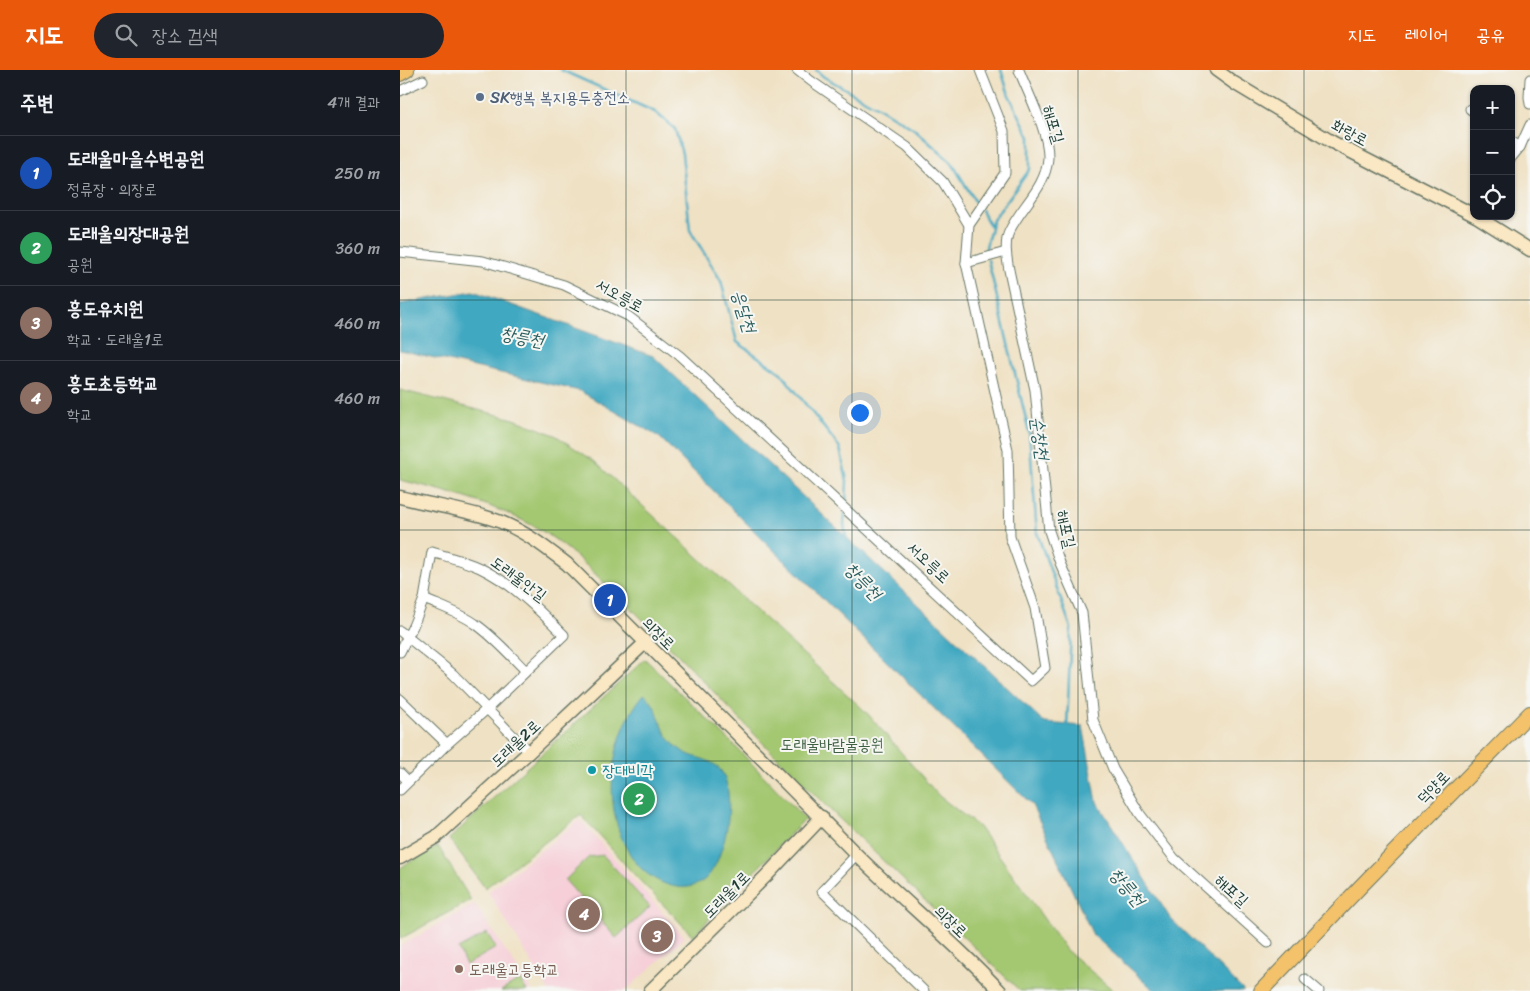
<!DOCTYPE html>
<html lang="ko">
<head>
<meta charset="utf-8">
<style>
	body { margin:0; font-family:Sriracha,"Poor Story",sans-serif; background:#20242c; color:#f1f3f6 }
	.controls { position:absolute; right:15px; top:15px; display:grid; overflow:hidden; border-radius:10px; box-shadow:0 1px 4px #0004 }
	.controls button { width:45px; height:45px; display:grid; place-items:center; padding:0; border:0; border-bottom:1px solid #363941; background:#171b24; color:#f1f3f6; font:25px sans-serif }
	.you { position:absolute; left:459px; top:342px; width:18px; height:18px; margin:-12px; border:4px solid #fff; border-radius:50%; background:#1a73e8; box-shadow:0 0 0 8px #1a73e833 }
	.badge { display:grid; place-items:center; width:32px; height:32px; border-radius:50%; background:#ea580c; color:#fff; font-size:16px; font-weight:700 }
	.pin { position:absolute; translate:-50% -50%; border:2px solid #fff; box-shadow:0 1px 5px #0006 }
	.list { margin:0; padding:0; list-style:none }
	h2 { display:flex; justify-content:space-between; align-items:center; height:65px; margin:0; padding:0 20px; font-size:21px }
	h2 small { font-size:16px; font-weight:400; color:#9ea1a6 }
	.list li { display:grid; grid-template-columns:32px 1fr auto; gap:15px; align-items:center; box-sizing:border-box; height:75px; padding:0 20px; border-top:1px solid #363941 }
	.list b { display:block; font-size:19px; white-space:nowrap }
	.list p { margin:0; font-size:16px; white-space:nowrap; color:#9ea1a6 }
	.list em { font-size:16px; font-style:normal; color:#9ea1a6 }
	.icon { flex:none; width:28px; height:28px; fill:none; stroke:currentColor; stroke-width:2; stroke-linecap:round; stroke-linejoin:round }
	.map { position:relative; flex:none; width:1130px; height:921px; overflow:hidden }
	header { display:flex; align-items:center; gap:30px; box-sizing:border-box; height:70px; padding:0 25px; background:#ea580c; color:#fff }
	header strong { font-size:24px }
	nav { display:flex; gap:28px; margin-inline-start:auto; font-size:18px }
	.search { width:350px; height:45px; background:#20242c; display:flex; align-items:center; gap:12px; box-sizing:border-box; padding:0 18px; border-radius:28px; color:#9ea1a6; font-size:19px }
	main { display:flex }
	aside { flex:1; background:#171b24 }
	.map>svg:first-child { display:block }
	.built { fill:#f6cfd8 }
	.green { fill:#a4c872; stroke:#628253 }
	.water { fill:#41a8c1; stroke:#30727a }
	.lines { fill:none; stroke-linecap:round; stroke-linejoin:round }
	.stream { stroke:#41a8c1; stroke-width:2.5 }
	.street-casing { stroke:#687666; stroke-width:11 }
	.secondary-casing { stroke:#687666; stroke-width:15 }
	.primary-casing { stroke:#687666; stroke-width:16 }
	.street { stroke:#fff; stroke-width:9 }
	.secondary { stroke:#fae7c3; stroke-width:12 }
	.primary { stroke:#f3c26a; stroke-width:14 }
	.grid { fill:none; stroke:#1f3d34; stroke-width:1; stroke-opacity:0.55 }
	.service-dot { fill:#5c6f8a; stroke:#f6f6f2; stroke-width:2 }
	.culture-dot { fill:#0f9aa8; stroke:#f6f6f2; stroke-width:2 }
	.education-dot { fill:#8d6e63; stroke:#f6f6f2; stroke-width:2 }
	.labels { text-anchor:middle; stroke-width:4; stroke-linejoin:round; paint-order:stroke }
	.service-label { font-size:16px; fill:#4e5e75; stroke:#f6f6f2; text-anchor:start }
	.street-label { font-size:16px; fill:#1f3d34; stroke:#f6f6f2 }
	.park-label { font-size:16px; fill:#406044; stroke:#f6f6f2 }
	.culture-label { font-size:16px; fill:#0d838f; stroke:#f6f6f2; text-anchor:start }
	.education-label { font-size:16px; fill:#785e54; stroke:#f6f6f2; text-anchor:start }
	.water-label { font-size:18px; font-style:italic; fill:#295d5e; stroke:#f6f6f2 }
</style>
</head>
<body>
<header>
<strong>지도</strong>
<div class="search"><svg class="icon" aria-label="search" viewBox="0 0 24 24"><circle cx="10" cy="10" r="6"/><path d="M15 15l6 6"/></svg>장소 검색</div>
<nav><a>지도</a><a>레이어</a><a>공유</a></nav>
</header>
<main>
<aside>
<h2>주변<small>4개 결과</small></h2>
<ul class="list">
<li><span class="badge" style="background:#1a4fb4">1</span><div><b>도래울마을수변공원</b><p>정류장 · 의장로</p></div><em>250 m</em></li>
<li><span class="badge" style="background:#2e9e5b">2</span><div><b>도래울의장대공원</b><p>공원</p></div><em>360 m</em></li>
<li><span class="badge" style="background:#8d6e63">3</span><div><b>흥도유치원</b><p>학교 · 도래울1로</p></div><em>460 m</em></li>
<li><span class="badge" style="background:#8d6e63">4</span><div><b>흥도초등학교</b><p>학교</p></div><em>460 m</em></li>
</ul>
</aside>
<div class="map">
<svg width="1130" height="921" viewBox="0 0 1130 921">
	<rect width="100%" height="100%" fill="#f6f6f2"/>
	<filter id="ink" filterUnits="userSpaceOnUse"><feTurbulence type="fractalNoise" baseFrequency=".02" numOctaves="2"/><feDisplacementMap in="SourceGraphic" scale="10" xChannelSelector="R" yChannelSelector="G"/><feConvolveMatrix kernelMatrix="1 2 1 2 8 2 1 2 1" color-interpolation-filters="sRGB"/></filter>
	<filter id="wash" filterUnits="userSpaceOnUse"><feTurbulence type="fractalNoise" baseFrequency=".0096" numOctaves="4" result="noise"/><feDisplacementMap in="SourceGraphic" scale="20" xChannelSelector="R" yChannelSelector="G"/><feGaussianBlur stdDeviation="1.12" result="paint"/><feColorMatrix in="noise" values="0 0 0 0 0 0 0 0 0 0 0 0 0 0 0 0 0 1.4 0 .05"/><feComposite in="paint" operator="in"/></filter>
	<g filter="url(#wash)">
		<rect width="100%" height="100%" fill="#efe1c3"/>
		<g class="built">
			<path d="M 180,750 L 285,867 L 231,916 L 223,921 L 149,921 L 88,822 Z"/>
			<path d="M 75,834 L 132,921 L 0,921 L 0,876 Z"/>
		</g>
		<g class="green">
			<path d="M 0,320 L 114,349 L 155,365 L 194,391 L 467,643 L 539,726 L 579,757 L 666,880 L 714,921 L 620,921 C 532,836 441,753 355,665 C 309,617 263,568 214,522 C 191,500 167,475 139,459 C 97,435 47,421 0,410 Z"/>
			<path d="M 245,589 L 332,673 L 405,749 L 293,866 L 230,800 L 181,745 L 85,818 L 49,769 Z"/>
			<path d="M 38,776 L 71,830 L 0,869 L 0,798 Z"/>
			<path d="M 203,785 L 250,837 L 216,868 L 165,810 L 189,787 Z"/>
			<path d="M 87,863 L 96,878 L 66,895 L 58,879 Z"/>
			<path d="M 120,910 L 127,921 L 101,921 Z"/>
		</g>
		<g class="water">
			<path d="M 73,221 L 253,286 L 645,653 L 683,656 L 697,732 L 770,848 L 844,921 L 755,921 L 693,865 L 632,735 L 259,367 L 180,321 L 0,280 L 0,234 Z"/>
			<path d="M 244,624 C 248,627 251,631 254,636 C 262,652 264,669 281,680 C 294,690 314,687 323,704 C 332,721 329,756 323,775 C 320,783 318,792 313,799 C 297,827 266,819 245,802 C 239,797 232,788 228,781 C 201,734 210,665 244,624 Z"/>
		</g>
		<g class="lines">
			<g class="stream">
				<path d="M 161,0 L 255,42 L 275,59 L 282,84 L 290,160 L 321,211 L 337,272 L 381,303 L 440,378 L 447,411 L 446,435"/>
				<path d="M 416,0 L 424,7 L 478,37 L 514,59 L 552,93 L 578,136"/>
				<path d="M 581,140 L 591,157"/>
				<path d="M 587,184 L 586,177 L 593,150 L 630,99 L 630,67 L 609,25 L 601,0"/>
				<path d="M 588,190 L 629,362 L 637,463 L 671,558 L 667,658"/>
				<path d="M 445,443 L 444,454 L 446,467"/>
			</g>
		</g>
	</g>
	<g filter="url(#ink)">
		<g class="lines">
			<defs>
				<g id="street">
					<path d="M 397,0 L 411,11 L 507,77 L 543,112 L 569,155"/>
					<path d="M 619,0 C 628,24 649,62 648,88 C 646,118 621,136 609,162 C 604,173 607,189 609,200 L 635,320 L 649,461 L 660,493 L 682,543 L 693,650 L 713,699 L 740,744 L 774,788 L 868,873"/>
					<path d="M 1130,9 L 1129,27 L 1130,34"/>
					<path d="M 0,21 L 23,10"/>
					<path d="M 1070,39 L 1074,42"/>
					<path d="M 1111,71 L 1120,77"/>
					<path d="M 1111,88 L 1120,77 L 1130,55"/>
					<path d="M 0,182 L 83,191 L 164,215 L 228,246 L 280,286 L 631,611 L 645,598 L 635,538 L 610,467 L 608,380 L 566,193 L 569,155 L 605,103 L 604,61 L 580,0"/>
					<path d="M 566,193 L 606,182"/>
					<path d="M 24,529 C 42,537 61,543 77,555 C 95,568 110,585 126,601"/>
					<path d="M 0,561 L 53,604 L 129,682"/>
					<path d="M 0,582 L 13,556 L 24,529 L 32,482 C 48,487 65,491 80,498 C 113,514 138,539 164,565 L 87,639 L 47,674 L 0,720"/>
					<path d="M 0,629 L 47,674"/>
					<path d="M 0,703 L 8,711"/>
					<path d="M 457,784 L 422,821 L 524,921"/>
					<path d="M 905,909 L 919,921"/>
				</g>
				<g id="secondary">
					<path d="M 816,0 L 834,13 L 932,72 L 1074,145"/>
					<path d="M 1076,146 L 1130,180"/>
					<path d="M 0,427 C 34,436 69,440 101,452 C 126,462 146,478 167,494 C 263,590 360,686 455,783 C 502,830 555,872 600,921"/>
					<path d="M 0,788 L 36,767 L 129,682 L 246,572"/>
					<path d="M 250,921 L 367,805 L 422,747"/>
				</g>
				<g id="primary">
					<path d="M 0,4 L 7,0"/>
					<path d="M 861,921 L 961,816 L 1130,643"/>
				</g>
			</defs>
			<use href="#street" class="street-casing"/>
			<use href="#secondary" class="secondary-casing"/>
			<use href="#primary" class="primary-casing"/>
			<use href="#street" class="street"/>
			<use href="#secondary" class="secondary"/>
			<use href="#primary" class="primary"/>
		</g>
	</g>
	<path class="grid" d="M 226,0 L 226,921M 452,0 L 452,921M 678,0 L 678,921M 904,0 L 904,921M 0,230 L 1130,230M 0,460 L 1130,460M 0,691 L 1130,691"/>
	<circle class="service-dot" cx="80" cy="27" r="5"/>
	<circle class="culture-dot" cx="192" cy="700" r="5"/>
	<circle class="education-dot" cx="59" cy="899" r="5"/>
	<g class="labels">
		<g class="service-label">
			<text x="90" y="33">SK행복 복지용두충전소</text>
		</g>
		<g class="street-label">
			<text transform="translate(654 54) rotate(73)" y="6">해포길</text>
			<text transform="translate(950 62) rotate(28)" y="6">화랑로</text>
			<text transform="translate(220 225) rotate(29)" y="6">서오릉로</text>
			<text transform="translate(667 459) rotate(78)" y="6">해포길</text>
			<text transform="translate(529 492) rotate(43)" y="6">서오릉로</text>
			<text transform="translate(119 508) rotate(36)" y="6">도래울안길</text>
			<text transform="translate(259 563) rotate(45)" y="6">의장로</text>
			<text transform="translate(115 673) rotate(-43)" y="6">도래울2로</text>
			<text transform="translate(1033 717) rotate(-46)" y="6">덕양로</text>
			<text transform="translate(832 820) rotate(42)" y="6">해포길</text>
			<text transform="translate(326 824) rotate(-45)" y="6">도래울1로</text>
			<text transform="translate(551 851) rotate(44)" y="6">의장로</text>
		</g>
		<g class="park-label">
			<text x="432" y="680">도래울바람물공원</text>
		</g>
		<g class="culture-label">
			<text x="202" y="706">장대비각</text>
		</g>
		<g class="education-label">
			<text x="69" y="905">도래울고등학교</text>
		</g>
		<g class="water-label">
			<text transform="translate(344 241) rotate(73)" y="6">응달천</text>
			<text transform="translate(122 267) rotate(11)" y="6">창릉천</text>
			<text transform="translate(640 368) rotate(82)" y="6">순창천</text>
			<text transform="translate(463 511) rotate(46)" y="6">창릉천</text>
			<text transform="translate(727 817) rotate(50)" y="6">창릉천</text>
		</g>
	</g>
</svg>
<div class="controls">
<button>+</button>
<button>−</button>
<button><svg class="icon" aria-label="locate" viewBox="0 0 24 24"><circle cx="12" cy="12" r="6"/><path d="M12 2v4M12 18v4M2 12h4M18 12h4"/></svg></button>
</div>
<div class="you"></div>
<div class="pin badge" style="left:210px;top:530px;background:#1a4fb4">1</div>
<div class="pin badge" style="left:239px;top:729px;background:#2e9e5b">2</div>
<div class="pin badge" style="left:257px;top:866px;background:#8d6e63">3</div>
<div class="pin badge" style="left:184px;top:844px;background:#8d6e63">4</div>
</div>
</main>
</body>
</html>
